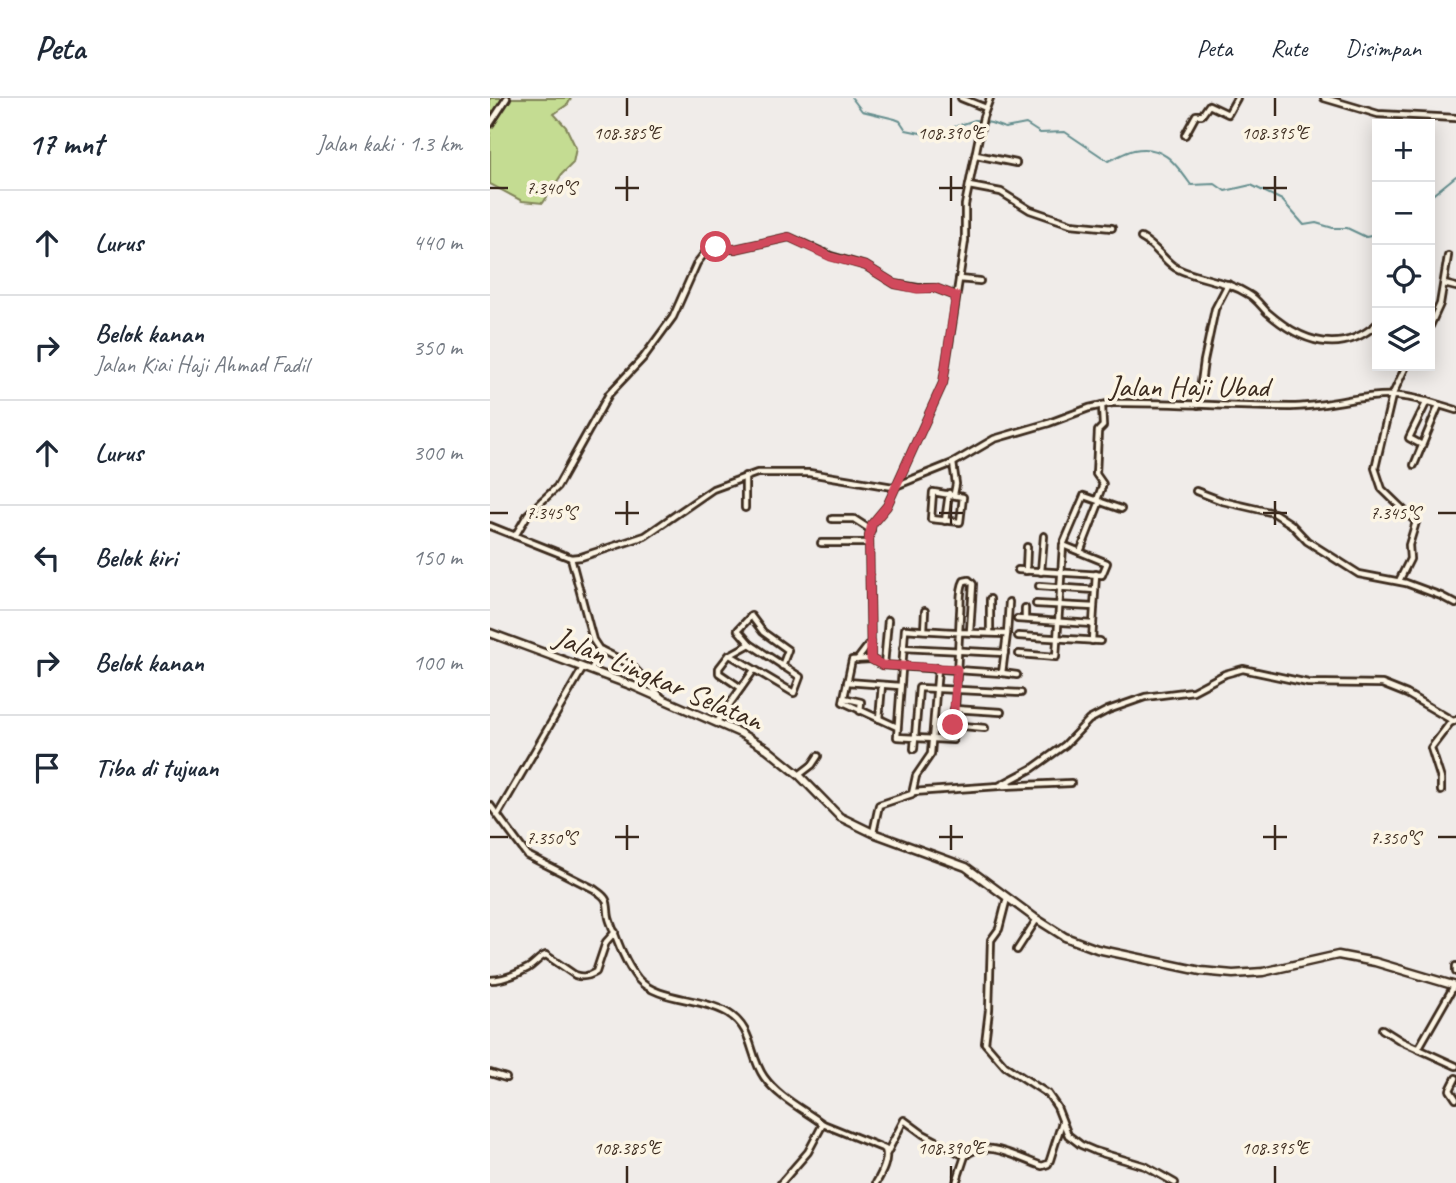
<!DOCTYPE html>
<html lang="id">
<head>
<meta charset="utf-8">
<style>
	body { margin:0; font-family:Caveat,sans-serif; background:#f6f6f7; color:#1f2937 }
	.controls { position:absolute; right:21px; top:21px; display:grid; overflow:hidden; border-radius:0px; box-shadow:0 4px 18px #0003 }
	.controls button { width:63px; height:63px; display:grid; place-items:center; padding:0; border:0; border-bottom:2px solid #e0e1e3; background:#fff; color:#1f2937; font:35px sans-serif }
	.stop { position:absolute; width:21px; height:21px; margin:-16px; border:5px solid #d1495b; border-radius:50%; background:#fff }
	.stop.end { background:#d1495b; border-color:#fff; box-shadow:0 2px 7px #0008 }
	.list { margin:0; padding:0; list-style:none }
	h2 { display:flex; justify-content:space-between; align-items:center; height:91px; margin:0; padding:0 28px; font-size:30px }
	h2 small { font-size:23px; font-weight:400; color:#747a83 }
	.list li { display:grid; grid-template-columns:46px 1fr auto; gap:21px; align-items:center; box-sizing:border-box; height:105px; padding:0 28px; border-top:2px solid #e0e1e3 }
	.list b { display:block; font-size:26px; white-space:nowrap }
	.list p { margin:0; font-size:23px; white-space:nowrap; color:#747a83 }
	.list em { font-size:23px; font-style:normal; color:#747a83 }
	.icon { flex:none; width:38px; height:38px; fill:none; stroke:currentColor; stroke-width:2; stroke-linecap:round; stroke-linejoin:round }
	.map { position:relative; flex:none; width:966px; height:1085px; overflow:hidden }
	header { display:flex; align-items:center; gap:42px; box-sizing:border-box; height:98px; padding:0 35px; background:#fff; border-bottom:2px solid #e0e1e3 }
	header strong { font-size:33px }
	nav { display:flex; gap:38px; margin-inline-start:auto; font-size:24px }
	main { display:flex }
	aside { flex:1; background:#fff }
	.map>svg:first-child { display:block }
	.green { fill:#c4dc92; stroke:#808358; stroke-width:2 }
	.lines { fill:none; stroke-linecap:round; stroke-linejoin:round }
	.stream { stroke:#668f8f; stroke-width:2 }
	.street-casing { stroke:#3b2a1e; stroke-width:10 }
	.secondary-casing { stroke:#3b2a1e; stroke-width:11 }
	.street { stroke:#fcf5e5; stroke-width:4.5 }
	.secondary { stroke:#fcf5e5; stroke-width:6 }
	.route { stroke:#d1495b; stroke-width:9 }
	.ticks { fill:none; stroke:#3b2a1e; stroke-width:2.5 }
	.labels { text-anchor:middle; stroke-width:7; stroke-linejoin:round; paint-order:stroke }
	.street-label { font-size:30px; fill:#3b2a1e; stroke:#fcf5e5 }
	.ticks-label { font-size:18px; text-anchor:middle; fill:#3b2a1e; stroke:#fcf5e5; stroke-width:7; stroke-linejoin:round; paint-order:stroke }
</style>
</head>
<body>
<header>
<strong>Peta</strong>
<nav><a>Peta</a><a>Rute</a><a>Disimpan</a></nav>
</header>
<main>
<aside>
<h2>17 mnt<small>Jalan kaki · 1.3 km</small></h2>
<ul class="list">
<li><svg class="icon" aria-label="ahead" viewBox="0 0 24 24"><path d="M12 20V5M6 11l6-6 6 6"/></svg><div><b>Lurus</b></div><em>440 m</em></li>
<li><svg class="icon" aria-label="right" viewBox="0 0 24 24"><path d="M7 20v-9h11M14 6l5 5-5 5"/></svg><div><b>Belok kanan</b><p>Jalan Kiai Haji Ahmad Fadil</p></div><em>350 m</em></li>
<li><svg class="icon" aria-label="ahead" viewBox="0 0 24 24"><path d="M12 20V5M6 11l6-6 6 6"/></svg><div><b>Lurus</b></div><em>300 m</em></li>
<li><svg class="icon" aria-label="left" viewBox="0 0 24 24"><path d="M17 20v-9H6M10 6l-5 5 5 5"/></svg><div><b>Belok kiri</b></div><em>150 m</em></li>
<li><svg class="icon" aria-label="right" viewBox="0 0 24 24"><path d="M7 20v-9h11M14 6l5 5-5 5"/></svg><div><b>Belok kanan</b></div><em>100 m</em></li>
<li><svg class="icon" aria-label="arrive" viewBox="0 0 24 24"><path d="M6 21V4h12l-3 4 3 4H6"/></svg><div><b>Tiba di tujuan</b></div></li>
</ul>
</aside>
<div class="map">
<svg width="966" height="1085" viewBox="0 0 966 1085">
	<rect width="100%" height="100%" fill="#f0ece9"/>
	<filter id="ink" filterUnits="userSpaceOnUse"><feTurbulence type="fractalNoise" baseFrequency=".0143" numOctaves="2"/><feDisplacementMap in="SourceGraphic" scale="14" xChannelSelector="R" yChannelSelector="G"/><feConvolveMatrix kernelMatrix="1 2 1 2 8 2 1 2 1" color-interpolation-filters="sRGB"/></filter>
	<g filter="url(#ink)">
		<path class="green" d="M 0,0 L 81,0 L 78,6 L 64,16 L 76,29 L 86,50 L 83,65 L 72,76 L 53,105 L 32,103 L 0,86 Z"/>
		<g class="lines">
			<g class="stream">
				<path d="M 362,0 L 372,13 L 405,21 L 410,23 L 416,32 L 440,37 L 485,22 L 501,25 L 515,30 L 536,26 L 550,35 L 575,34 L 618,63 C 626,60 635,54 644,52 C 673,46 686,66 701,87 L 725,86 L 735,93 L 761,87 L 792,102 L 814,127 L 826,125 L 843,130 L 857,130 L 876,139 L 881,138 L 887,131"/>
				<path d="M 940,99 L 966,78"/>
			</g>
			<defs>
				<g id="street">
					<path d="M 471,0 L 496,10"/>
					<path d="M 500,0 L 493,19 L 475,107 L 475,143 L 453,285 L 397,408 L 382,426 L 379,438 L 381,561 L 392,567 L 512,575 L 517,536 L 519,504"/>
					<path d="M 834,0 L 888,16 L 966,20"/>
					<path d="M 0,26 L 17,0"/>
					<path d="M 695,37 L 706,17 L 712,17 L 719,7 L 738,16 L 747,0"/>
					<path d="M 486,57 L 526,65"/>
					<path d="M 479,88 L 511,94 L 540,112 L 581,126 L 622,130"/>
					<path d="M 651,140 C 667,148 677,167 688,171 C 711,182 736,182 758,196 C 766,200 771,208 777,214 C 811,244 850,258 887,226"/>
					<path d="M 469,181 L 490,183"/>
					<path d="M 954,186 L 966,189"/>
					<path d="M 940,228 L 950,206 L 958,158"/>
					<path d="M 708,307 L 714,263 L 725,211 L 738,186"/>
					<path d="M 932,347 L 919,340 L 937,303"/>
					<path d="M 463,365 L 466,386 L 464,396"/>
					<path d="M 924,367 L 949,307"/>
					<path d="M 255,378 L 255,410"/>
					<path d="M 706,393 L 732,403 L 784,415 L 801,426 L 817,443 L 869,476 L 916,485 L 951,498 L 966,506"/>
					<path d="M 443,394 L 473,399 L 470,424 L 441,421 Z"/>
					<path d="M 607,402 L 613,386 L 606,376 L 608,333 L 613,328 L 612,307"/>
					<path d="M 342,421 L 364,421 L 381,432"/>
					<path d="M 455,423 L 459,395"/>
					<path d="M 0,428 L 81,460 L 91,459 L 155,438 L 223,391 L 267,375 L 319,375 L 403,389 L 463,365 L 504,341 L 559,325 L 599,310 L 622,305 C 682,304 741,309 801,309 C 837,309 872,296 908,298 C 928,300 947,306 966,312"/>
					<path d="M 25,438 L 38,416 L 67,389 L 119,296 L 153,260 L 183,219 L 207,165 L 218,151 L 245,151 L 299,139 L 341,158 L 376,168 L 405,186 L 428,190 L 445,190 L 466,198"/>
					<path d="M 331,445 L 379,445"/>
					<path d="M 590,454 L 610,403"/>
					<path d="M 81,460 L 103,542 L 109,551 L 141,567 L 172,600"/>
					<path d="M 528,472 L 612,477 L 617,465 L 573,447"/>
					<path d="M 536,473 L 537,449"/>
					<path d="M 551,474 L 554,438"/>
					<path d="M 909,483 L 920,461 L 919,447 L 926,424 L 892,391 L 885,370 L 902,298 L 916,268"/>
					<path d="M 549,488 L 605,492"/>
					<path d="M 546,506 L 604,509"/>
					<path d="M 527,521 L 603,526"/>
					<path d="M 535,521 L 535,510"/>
					<path d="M 434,532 L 435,513"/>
					<path d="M 480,534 L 483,486 L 479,482 L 474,483 C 469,492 471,505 470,515 C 468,558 466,600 463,642 L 407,639 L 415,531 L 416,531 C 450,534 484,535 517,536"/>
					<path d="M 500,535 L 500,501"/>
					<path d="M 528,538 L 610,543"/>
					<path d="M 602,543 L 606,476"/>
					<path d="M 260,546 L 310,579 L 304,595 L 240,557 Z"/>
					<path d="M 260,546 L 248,532 L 261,518 L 273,534 L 298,552 L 292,568"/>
					<path d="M 413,550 L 515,555"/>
					<path d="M 529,556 L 566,559 L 573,447 L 594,398 L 631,411"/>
					<path d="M 239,557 L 229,570 L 229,575 L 251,590"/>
					<path d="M 381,561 L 362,562 L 353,604 L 407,629"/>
					<path d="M 367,562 L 380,545"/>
					<path d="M 394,567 L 398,522"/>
					<path d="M 101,572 L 111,552"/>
					<path d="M 512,575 L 527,577"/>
					<path d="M 357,584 L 410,588"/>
					<path d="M 354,600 L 371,604 L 370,613"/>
					<path d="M 464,611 L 511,614"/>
					<path d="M 389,621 L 392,587"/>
					<path d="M 227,624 L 264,572"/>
					<path d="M 463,627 L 495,630"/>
					<path d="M 424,651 L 429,590 L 531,595"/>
					<path d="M 309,677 L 322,667 L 328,658"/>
					<path d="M 513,688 L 581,685"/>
					<path d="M 951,693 L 951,681 L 941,650 L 960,625 L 966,622"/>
					<path d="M 423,694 L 509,688 L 543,670 L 575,647 L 599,622 L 618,612 L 655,599 L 703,593 L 735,576 L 753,571 L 818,585 L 892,586 L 917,596 L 963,623"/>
					<path d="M 0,707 L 37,757 L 104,791 C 108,794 114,797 116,802 C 119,808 117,816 120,823 C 127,842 135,865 148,881 C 167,903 211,899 238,915 C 264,931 259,958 274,979 C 289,1000 313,1011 333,1026 L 318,1054 L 291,1085"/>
					<path d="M 8,716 L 93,570"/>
					<path d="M 383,735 L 389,707 L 422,696 L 426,678 L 441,656 L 448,570"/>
					<path d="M 517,800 L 509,831 L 501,842 L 499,912 L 495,945 L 515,968 L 558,996 L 567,1009 L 578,1037 L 591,1047 L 605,1053 L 655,1068 L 685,1085"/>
					<path d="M 527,852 L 547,821"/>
					<path d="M 966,868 L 966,874"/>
					<path d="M 0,882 C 12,882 27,876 38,870 C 45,866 49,859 56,857 L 85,877 C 93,880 99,878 106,874 L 116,844 L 125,834"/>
					<path d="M 892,931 L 911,943 L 966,968"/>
					<path d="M 928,951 L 964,888"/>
					<path d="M 0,975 L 16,980"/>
					<path d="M 966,980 L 960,992 L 966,1001"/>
					<path d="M 333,1026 L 395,1051 C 399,1062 392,1075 386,1085"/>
					<path d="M 397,1055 L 414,1022 L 433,1036 L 475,1058 L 466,1085"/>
					<path d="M 475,1058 C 495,1039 530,1061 552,1068 L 558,1066 L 560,1062 L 572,1024"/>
				</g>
				<path id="secondary" d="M 0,535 L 143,588 L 250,635 L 277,651 L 309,677 L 350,719 L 383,735 L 476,769 L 545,820 L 575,839 L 607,851 L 711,873 L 743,876 L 773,874 L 848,857 L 885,864 L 966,888"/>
			</defs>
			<use href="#street" class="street-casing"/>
			<use href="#secondary" class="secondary-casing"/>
			<use href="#street" class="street"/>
			<use href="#secondary" class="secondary"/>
		</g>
	</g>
	<g class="lines" filter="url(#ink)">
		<path class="route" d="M 226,149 L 245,151 L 299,139 L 341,159 L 376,168 L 405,186 L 428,191 L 445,190 L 466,198 L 453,285 L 397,408 L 382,426 L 379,438 L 381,561 L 392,567 L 467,571 L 463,627"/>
	</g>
	<path class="ticks" d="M 137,0 L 137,18M 461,0 L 461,18M 785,0 L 785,18M 137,78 L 137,103M 461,78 L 461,103M 785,78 L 785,103M 0,90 L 18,90M 125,90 L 149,90M 449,90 L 473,90M 773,90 L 797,90M 137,403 L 137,427M 461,403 L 461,427M 785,403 L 785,427M 0,415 L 18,415M 125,415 L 149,415M 449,415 L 473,415M 773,415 L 797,415M 948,415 L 966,415M 137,727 L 137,752M 461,727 L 461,752M 785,727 L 785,752M 0,739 L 18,739M 125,739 L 149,739M 449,739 L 473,739M 773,739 L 797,739M 948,739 L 966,739M 137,1068 L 137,1085M 461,1068 L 461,1085M 785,1068 L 785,1085"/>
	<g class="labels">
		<g class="street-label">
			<text x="699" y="298">Jalan Haji Ubad</text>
			<text transform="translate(169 580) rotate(23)" y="10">Jalan Lingkar Selatan</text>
		</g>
	</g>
	<g class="ticks-label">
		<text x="137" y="41">108.385°E</text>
		<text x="461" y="41">108.390°E</text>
		<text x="785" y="41">108.395°E</text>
		<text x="61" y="96">7.340°S</text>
		<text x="61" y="421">7.345°S</text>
		<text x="905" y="421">7.345°S</text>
		<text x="61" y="746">7.350°S</text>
		<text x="905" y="746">7.350°S</text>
		<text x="137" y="1056">108.385°E</text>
		<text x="461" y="1056">108.390°E</text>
		<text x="785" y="1056">108.395°E</text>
	</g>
</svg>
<div class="controls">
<button>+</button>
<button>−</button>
<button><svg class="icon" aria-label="locate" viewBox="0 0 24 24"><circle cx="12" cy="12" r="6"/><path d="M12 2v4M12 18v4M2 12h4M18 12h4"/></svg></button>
<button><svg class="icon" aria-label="layers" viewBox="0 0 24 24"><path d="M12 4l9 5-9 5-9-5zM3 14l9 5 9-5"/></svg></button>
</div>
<div class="stop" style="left:226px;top:149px"></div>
<div class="stop end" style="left:463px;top:627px"></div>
</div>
</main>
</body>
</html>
